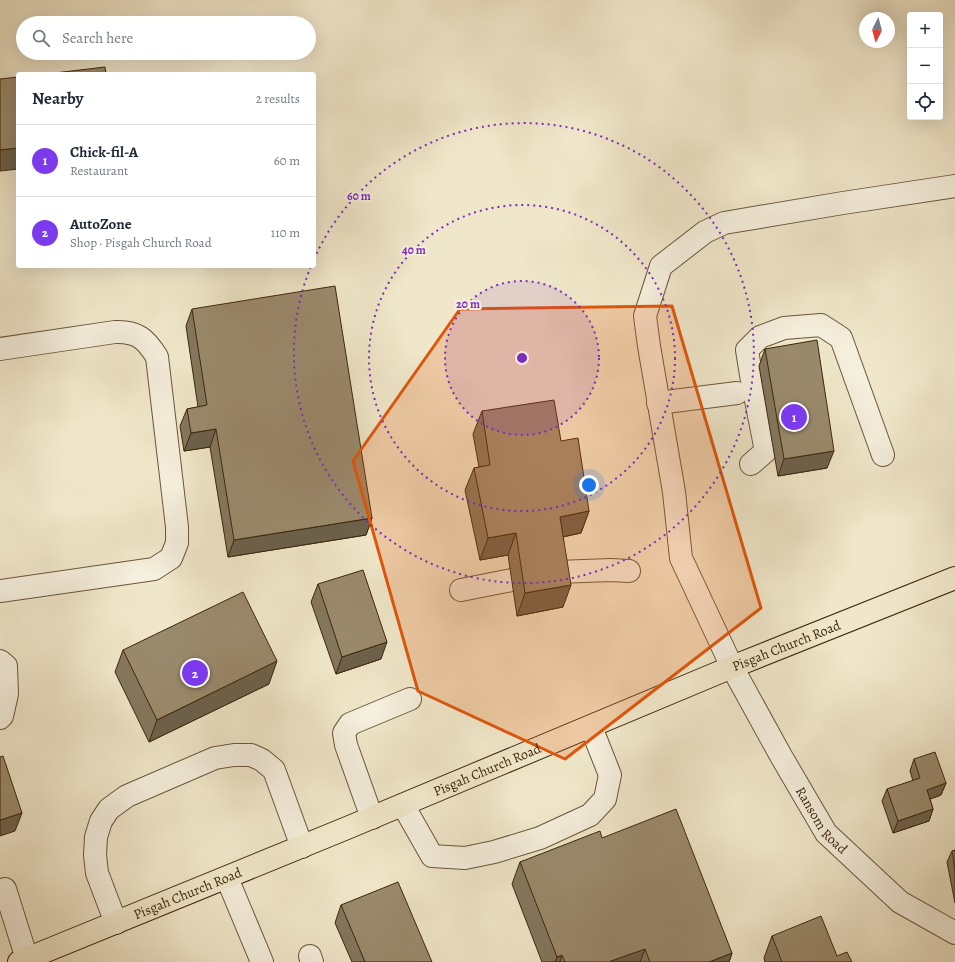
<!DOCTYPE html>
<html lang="en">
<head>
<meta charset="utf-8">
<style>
	body { margin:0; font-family:Alegreya,serif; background:#f6f6f7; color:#1f2937 }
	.controls { position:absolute; right:12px; top:12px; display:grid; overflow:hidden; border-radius:4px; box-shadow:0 4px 16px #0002 }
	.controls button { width:36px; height:36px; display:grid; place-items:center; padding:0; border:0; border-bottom:1px solid #e0e1e3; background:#fff; color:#1f2937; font:20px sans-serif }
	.compass { position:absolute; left:859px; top:12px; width:36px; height:36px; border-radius:50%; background:#fff; box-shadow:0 4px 16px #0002; rotate:186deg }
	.you { position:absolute; left:589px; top:485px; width:14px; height:14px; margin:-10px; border:3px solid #fff; border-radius:50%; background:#1a73e8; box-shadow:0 0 0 6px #1a73e833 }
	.badge { display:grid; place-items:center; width:26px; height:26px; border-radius:50%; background:#7c3aed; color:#fff; font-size:13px; font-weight:700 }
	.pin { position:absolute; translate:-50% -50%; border:2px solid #fff; box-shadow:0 1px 4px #0006 }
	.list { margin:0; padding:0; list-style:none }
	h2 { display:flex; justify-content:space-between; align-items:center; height:52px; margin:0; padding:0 16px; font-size:17px }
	h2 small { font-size:13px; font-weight:400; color:#747a83 }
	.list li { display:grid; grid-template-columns:26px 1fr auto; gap:12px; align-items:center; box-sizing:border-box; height:72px; padding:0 16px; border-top:1px solid #e0e1e3 }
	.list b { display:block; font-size:15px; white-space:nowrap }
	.list p { margin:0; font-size:13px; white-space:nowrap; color:#747a83 }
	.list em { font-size:13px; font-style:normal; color:#747a83 }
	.icon { flex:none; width:22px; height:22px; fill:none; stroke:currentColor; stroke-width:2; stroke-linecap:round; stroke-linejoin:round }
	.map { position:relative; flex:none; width:955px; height:962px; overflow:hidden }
	.search { position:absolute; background:#fff; box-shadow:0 4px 16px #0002; left:16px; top:16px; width:300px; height:44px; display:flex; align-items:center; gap:10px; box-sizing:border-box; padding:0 14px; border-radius:22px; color:#747a83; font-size:15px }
	.panel { position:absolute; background:#fff; box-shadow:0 4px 16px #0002; left:16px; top:72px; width:300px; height:196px; border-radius:4px }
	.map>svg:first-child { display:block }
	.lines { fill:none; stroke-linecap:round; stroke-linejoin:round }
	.minor-casing { stroke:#6a5639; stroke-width:24 }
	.major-casing { stroke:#3d2609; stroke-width:24 }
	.minor { stroke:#f5efdd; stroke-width:22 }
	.major { stroke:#f0e7ca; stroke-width:22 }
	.wall { fill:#84775e; stroke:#3d2609 }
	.shaded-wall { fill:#6c614c; stroke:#3d2609 }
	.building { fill:#9a8a6d; stroke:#3d2609 }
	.marked { fill:#df560c; fill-opacity:0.2; stroke:#df560c; stroke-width:3; stroke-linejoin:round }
	.ring { fill:none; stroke:#7b2cbf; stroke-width:2; stroke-dasharray:2 4 }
	.labels { text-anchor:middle; stroke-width:4; stroke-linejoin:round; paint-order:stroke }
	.street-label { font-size:14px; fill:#3d2609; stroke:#f5efdd }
	.centre { fill:#7b2cbf; stroke:#f5efdd; stroke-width:2 }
	.ring-label { font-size:12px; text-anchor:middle; font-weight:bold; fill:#7b2cbf; stroke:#f5efdd; stroke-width:4; stroke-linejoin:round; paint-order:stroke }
</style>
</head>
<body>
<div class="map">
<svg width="955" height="962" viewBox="0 0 955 962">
	<rect width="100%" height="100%" fill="#f0e7ca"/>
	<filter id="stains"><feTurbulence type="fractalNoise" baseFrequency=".005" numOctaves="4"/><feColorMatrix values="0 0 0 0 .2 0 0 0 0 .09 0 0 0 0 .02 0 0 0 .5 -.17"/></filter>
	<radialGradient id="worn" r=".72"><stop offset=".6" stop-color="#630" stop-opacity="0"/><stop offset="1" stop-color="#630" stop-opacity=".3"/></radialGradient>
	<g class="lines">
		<defs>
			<g id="minor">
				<path id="s1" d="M 955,186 L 843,203 L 724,223 L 705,232 L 661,266 L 645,316 L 649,346 L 674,492 L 681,558 L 732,667 L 781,756 L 826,833 L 900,902 L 955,933"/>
				<path d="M 0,349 L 115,332 C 137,331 146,339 157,357 L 177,527 L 177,543 L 171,558 L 154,569 L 0,591"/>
				<path d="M 658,403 L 737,393"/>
				<path d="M 751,464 L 766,451 L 751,375 L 747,350 L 760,337 L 784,328 L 821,325 L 841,338 L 883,455"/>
				<path d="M 557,572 L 611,570 L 629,571"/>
				<path d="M 461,590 L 512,580"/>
				<path d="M 0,661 L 6,666 L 7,694 L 2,716 L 0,718"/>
				<path d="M 403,805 L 432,856 L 465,858 L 494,852 L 540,838 L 590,815 L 605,799 L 610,775 L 591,727"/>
				<path d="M 372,818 L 346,745 L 344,733 L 350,724 L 410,699"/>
				<path d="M 227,878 L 262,962"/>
				<path d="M 0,891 L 5,889 L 27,959"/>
				<path d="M 116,923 L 97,873 L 95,855 L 96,837 L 101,821 L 109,809 L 127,796 L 215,758 L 234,755 L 251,755 L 262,760 L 274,770 L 302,847"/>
				<path d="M 310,956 L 312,962"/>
			</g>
			<g id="major">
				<path id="s2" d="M 19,962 L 347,828 L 732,667 L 955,578"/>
			</g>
		</defs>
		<use href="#minor" class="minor-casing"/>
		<use href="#major" class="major-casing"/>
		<use href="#minor" class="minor"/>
		<use href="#major" class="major"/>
	</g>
	<g class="wall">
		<path d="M 192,309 L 372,518 L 366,535 L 228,557 L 210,447 L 184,451 L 180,426 L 187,409 L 198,407 L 186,326 Z"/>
		<path d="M 765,349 L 827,468 L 778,476 L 759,366 Z"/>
		<path d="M 482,411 L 561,441 L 589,511 L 581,533 L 563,537 L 563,607 L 517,616 L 508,555 L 480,560 L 465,490 L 474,468 L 479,467 L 473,434 Z"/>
		<path d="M 318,584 L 381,659 L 336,674 L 311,602 Z"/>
		<path d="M 123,650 L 269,684 L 149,742 L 115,672 Z"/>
		<path d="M 914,759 L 946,783 L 941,795 L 930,799 L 933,809 L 929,821 L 893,833 L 882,801 L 887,789 L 913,781 L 910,771 Z"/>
		<path d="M 602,838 L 732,953 L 729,962 L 542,962 L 512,884 L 520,862 Z"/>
		<path d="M 955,850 L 955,903 L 947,862 L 952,851 Z"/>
		<path d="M 341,905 L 432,962 L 352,962 L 335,923 Z"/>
		<path d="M 772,936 L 837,956 L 852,962 L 765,962 L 764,958 Z"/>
	</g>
	<g class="shaded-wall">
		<path d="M 18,148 L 18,169 L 0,171 L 0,150 Z"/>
		<path d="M 216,429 L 210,447 L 184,451 L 191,433 Z"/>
		<path d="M 834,451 L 827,468 L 778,476 L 784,459 Z"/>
		<path d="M 589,511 L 581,533 L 552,539 L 560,517 Z"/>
		<path d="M 372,518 L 366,535 L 228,557 L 234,540 Z"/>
		<path d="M 516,533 L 508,555 L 480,560 L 488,538 Z"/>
		<path d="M 571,585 L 563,607 L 517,616 L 525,593 Z"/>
		<path d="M 387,642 L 381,659 L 336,674 L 342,657 Z"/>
		<path d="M 277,661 L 269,684 L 149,742 L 157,720 Z"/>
		<path d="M 946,783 L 941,795 L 922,802 L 927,790 Z"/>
		<path d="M 933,809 L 929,821 L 893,833 L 898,821 Z"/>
		<path d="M 22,813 L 15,831 L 0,836 L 0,820 Z"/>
		<path d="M 645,949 L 640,962 L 611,962 L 611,961 Z"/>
		<path d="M 732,953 L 729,962 L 709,962 Z"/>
		<path d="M 562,955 L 560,962 L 555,962 L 557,957 Z"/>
	</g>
	<g class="building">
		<path d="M 105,67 L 106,74 L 46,74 Z"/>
		<path d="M 18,77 L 18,148 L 0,150 L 0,79 Z"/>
		<path d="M 335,286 L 372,518 L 234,540 L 216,429 L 191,433 L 187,409 L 207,405 L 192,309 Z"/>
		<path d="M 817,340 L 834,451 L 784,459 L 765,349 Z"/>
		<path d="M 554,400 L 561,441 L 578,438 L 589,511 L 560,517 L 571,585 L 525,593 L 516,533 L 488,538 L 474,468 L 490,465 L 482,411 Z"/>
		<path d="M 363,570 L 387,642 L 342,657 L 318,584 Z"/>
		<path d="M 243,592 L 277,661 L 157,720 L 123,650 Z"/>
		<path d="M 935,752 L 946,783 L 927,790 L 933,809 L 898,821 L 887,789 L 920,778 L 914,759 Z"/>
		<path d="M 3,756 L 22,813 L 0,820 L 0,757 Z"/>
		<path d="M 676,809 L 732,953 L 709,962 L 650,962 L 645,949 L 611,961 L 611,962 L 565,962 L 562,955 L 557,957 L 520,862 L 600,831 L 602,838 Z"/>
		<path d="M 955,850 L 955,870 L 952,851 Z"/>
		<path d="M 398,882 L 432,962 L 365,962 L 341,905 Z"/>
		<path d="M 821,916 L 837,956 L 847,952 L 852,962 L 782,962 L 772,936 Z"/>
	</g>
	<path class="marked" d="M 672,306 L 761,608 L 565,759 L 418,691 L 353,461 L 460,309 Z"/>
	<circle cx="522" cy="358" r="77" fill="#7b2cbf" fill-opacity=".12"/>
	<g class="ring">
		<circle cx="522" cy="358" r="77"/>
		<circle cx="522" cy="358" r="153"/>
		<path d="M314 259A230 230 0 1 1 311 266"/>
	</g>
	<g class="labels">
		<g class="street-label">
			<text dy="5" stroke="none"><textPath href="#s2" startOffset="830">Pisgah Church Road</textPath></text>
			<text dy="5" stroke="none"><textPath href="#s2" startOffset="506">Pisgah Church Road</textPath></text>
			<text dy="5" stroke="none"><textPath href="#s1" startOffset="906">Ransom Road</textPath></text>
			<text dy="5" stroke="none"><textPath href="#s2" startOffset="182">Pisgah Church Road</textPath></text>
		</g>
	</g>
	<circle cx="522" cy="358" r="6" class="centre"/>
	<g class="ring-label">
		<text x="359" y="200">60 m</text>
		<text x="414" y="254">40 m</text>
		<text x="468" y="308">20 m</text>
	</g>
	<rect width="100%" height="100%" filter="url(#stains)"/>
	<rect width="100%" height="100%" fill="url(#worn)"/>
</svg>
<div class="controls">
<button>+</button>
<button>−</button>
<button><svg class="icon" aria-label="locate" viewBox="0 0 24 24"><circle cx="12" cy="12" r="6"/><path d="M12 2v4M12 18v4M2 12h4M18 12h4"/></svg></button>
</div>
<svg class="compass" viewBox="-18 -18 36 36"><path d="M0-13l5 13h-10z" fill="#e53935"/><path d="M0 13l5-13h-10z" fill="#747a83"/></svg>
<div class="you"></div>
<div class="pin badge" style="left:794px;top:417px">1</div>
<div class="pin badge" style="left:195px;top:673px">2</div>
<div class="search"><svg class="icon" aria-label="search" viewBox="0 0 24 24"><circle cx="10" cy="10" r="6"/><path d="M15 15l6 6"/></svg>Search here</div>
<section class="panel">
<h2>Nearby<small>2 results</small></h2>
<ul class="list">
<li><span class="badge">1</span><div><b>Chick-fil-A</b><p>Restaurant</p></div><em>60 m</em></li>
<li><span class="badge">2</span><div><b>AutoZone</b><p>Shop · Pisgah Church Road</p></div><em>110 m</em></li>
</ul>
</section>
</div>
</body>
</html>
